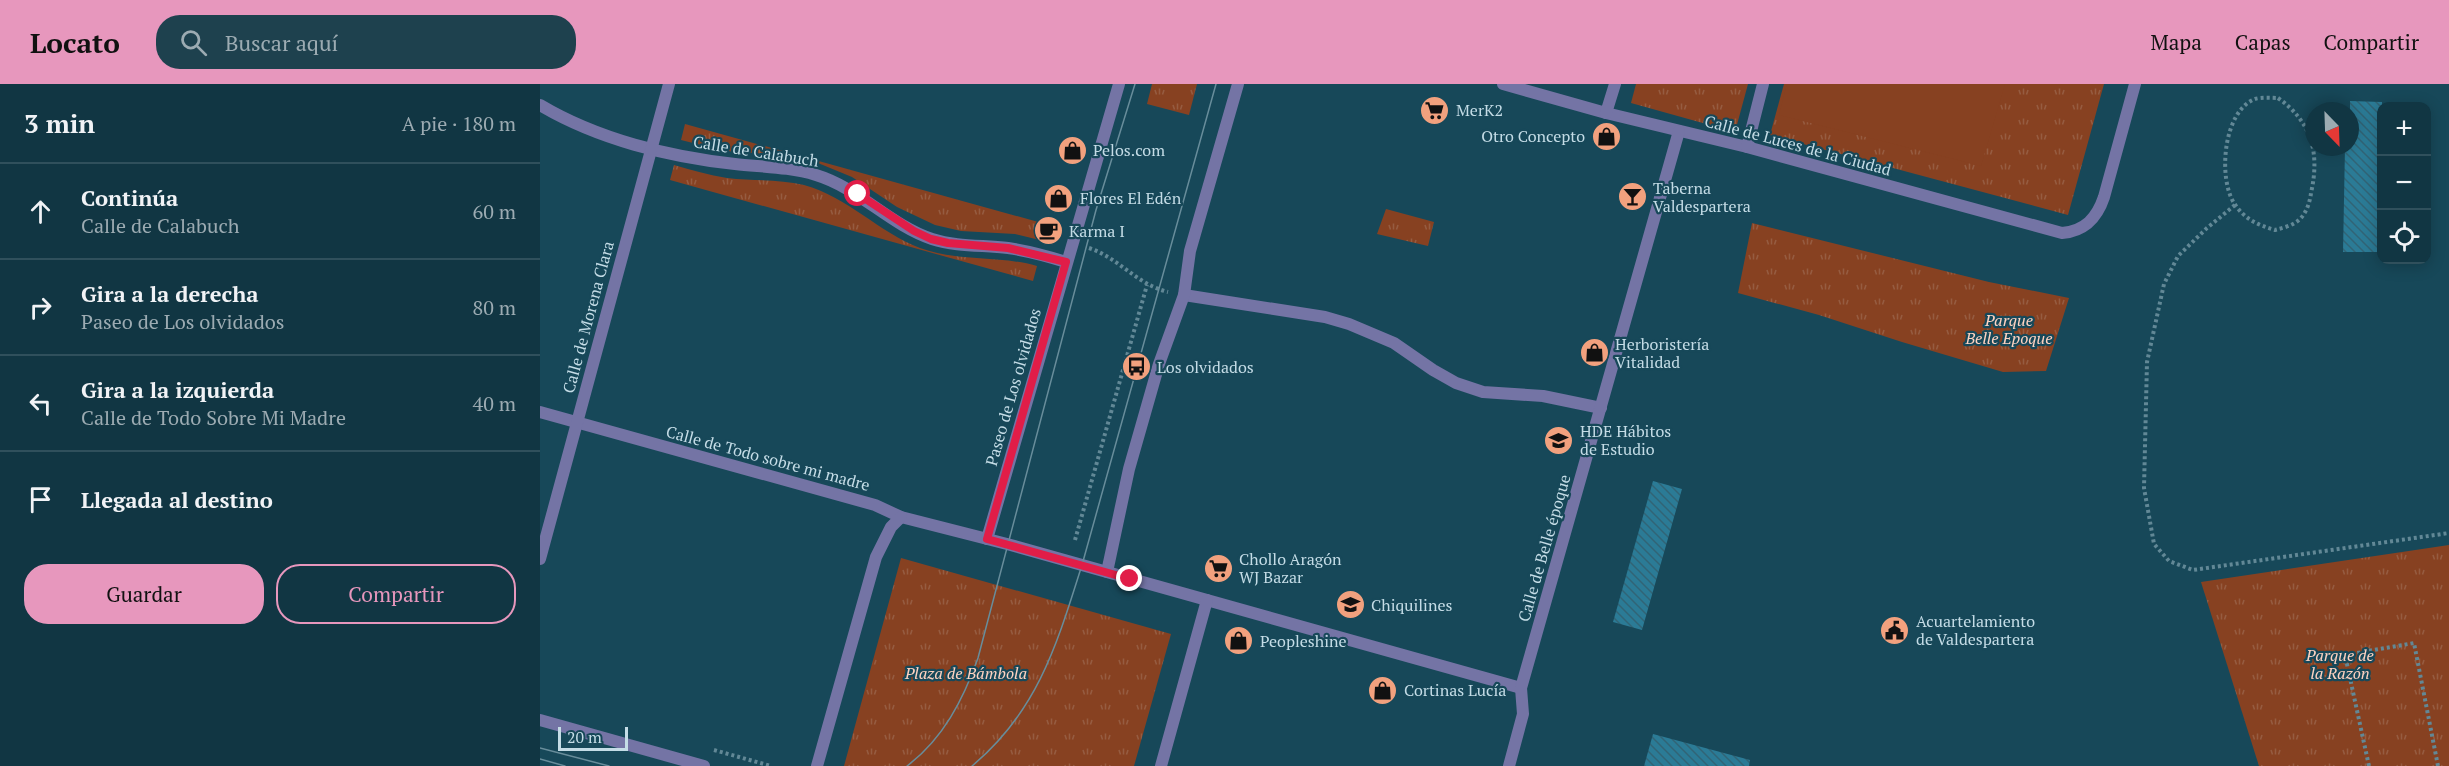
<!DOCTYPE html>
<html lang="es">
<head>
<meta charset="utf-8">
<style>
	body { margin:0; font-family:"PT Serif",serif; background:#1e414e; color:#f1f3f6 }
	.controls { position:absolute; right:18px; top:18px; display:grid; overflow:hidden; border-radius:12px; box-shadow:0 3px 15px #0003 }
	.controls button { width:54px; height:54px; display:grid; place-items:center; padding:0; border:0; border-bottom:2px solid #30505c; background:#113643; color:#f1f3f6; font:30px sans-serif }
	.compass { position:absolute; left:1765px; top:18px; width:54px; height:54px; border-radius:50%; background:#113643; box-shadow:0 3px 15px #0003; rotate:157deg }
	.scale { position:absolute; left:18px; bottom:15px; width:70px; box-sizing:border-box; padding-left:6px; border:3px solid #c4dce6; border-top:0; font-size:16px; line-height:21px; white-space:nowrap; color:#c4dce6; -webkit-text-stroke:4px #174859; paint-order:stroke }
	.stop { position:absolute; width:18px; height:18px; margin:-14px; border:4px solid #e11d48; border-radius:50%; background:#fff }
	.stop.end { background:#e11d48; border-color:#fff; box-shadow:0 2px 6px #0008 }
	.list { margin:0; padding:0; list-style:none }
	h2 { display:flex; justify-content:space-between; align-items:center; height:78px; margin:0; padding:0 24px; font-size:26px }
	h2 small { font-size:20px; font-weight:400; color:#9cabb2 }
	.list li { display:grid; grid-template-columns:39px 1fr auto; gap:18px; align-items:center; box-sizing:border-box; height:96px; padding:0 24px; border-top:2px solid #30505c }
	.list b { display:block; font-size:22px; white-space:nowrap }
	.list p { margin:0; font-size:20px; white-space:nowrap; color:#9cabb2 }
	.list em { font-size:20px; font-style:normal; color:#9cabb2 }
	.actions { display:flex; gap:12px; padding:18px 24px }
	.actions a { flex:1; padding:14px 0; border:2px solid #e797bd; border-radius:24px; text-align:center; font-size:21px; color:#e797bd }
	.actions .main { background:#e797bd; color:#111 }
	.icon { flex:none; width:33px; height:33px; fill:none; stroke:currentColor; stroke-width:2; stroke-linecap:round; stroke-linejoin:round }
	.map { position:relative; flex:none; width:1909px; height:682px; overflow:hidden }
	header { display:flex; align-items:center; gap:36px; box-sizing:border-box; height:84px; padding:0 30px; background:#e797bd; color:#111 }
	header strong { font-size:28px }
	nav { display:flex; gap:33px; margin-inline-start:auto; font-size:21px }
	.search { width:420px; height:54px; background:#1e414e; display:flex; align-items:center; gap:15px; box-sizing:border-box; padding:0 21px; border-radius:24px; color:#9cabb2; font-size:22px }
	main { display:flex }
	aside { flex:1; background:#113643 }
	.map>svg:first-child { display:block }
	.grass { fill:url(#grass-tufts) }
	.pitch { fill:#874121 }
	.building { fill:url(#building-back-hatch) }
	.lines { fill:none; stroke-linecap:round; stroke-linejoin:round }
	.path { stroke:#628896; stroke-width:4; stroke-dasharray:3 3; stroke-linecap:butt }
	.minor { stroke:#7474a5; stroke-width:12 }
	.tram { stroke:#688d9b; stroke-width:1.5 }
	.route { stroke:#e11d48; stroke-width:8 }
	.labels { text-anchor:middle; stroke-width:4.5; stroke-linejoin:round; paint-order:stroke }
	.poi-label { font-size:16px; fill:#c4dce6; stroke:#174859; text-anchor:start }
	.street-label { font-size:16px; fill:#c4dce6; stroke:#174859 }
	.park-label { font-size:16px; font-style:italic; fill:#ffd3c1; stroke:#174859 }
</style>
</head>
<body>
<header>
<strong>Locato</strong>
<div class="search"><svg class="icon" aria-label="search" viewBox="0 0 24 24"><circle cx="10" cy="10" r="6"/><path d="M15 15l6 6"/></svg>Buscar aquí</div>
<nav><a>Mapa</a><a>Capas</a><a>Compartir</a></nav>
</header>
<main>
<aside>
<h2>3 min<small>A pie · 180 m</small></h2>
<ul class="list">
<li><svg class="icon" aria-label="ahead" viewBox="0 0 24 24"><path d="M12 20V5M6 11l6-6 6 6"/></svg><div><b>Continúa</b><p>Calle de Calabuch</p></div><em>60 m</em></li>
<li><svg class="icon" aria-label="right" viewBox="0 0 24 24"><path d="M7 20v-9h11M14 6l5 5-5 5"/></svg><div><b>Gira a la derecha</b><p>Paseo de Los olvidados</p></div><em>80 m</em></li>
<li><svg class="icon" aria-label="left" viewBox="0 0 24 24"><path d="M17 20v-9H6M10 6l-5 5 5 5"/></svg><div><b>Gira a la izquierda</b><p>Calle de Todo Sobre Mi Madre</p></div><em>40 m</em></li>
<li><svg class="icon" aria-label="arrive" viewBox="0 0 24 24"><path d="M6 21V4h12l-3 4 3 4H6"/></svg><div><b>Llegada al destino</b></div></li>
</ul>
<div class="actions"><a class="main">Guardar</a><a>Compartir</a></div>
</aside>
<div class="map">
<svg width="1909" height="682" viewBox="0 0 1909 682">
	<defs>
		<pattern id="grass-tufts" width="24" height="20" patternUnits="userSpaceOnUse" patternTransform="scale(1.5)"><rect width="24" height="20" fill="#874121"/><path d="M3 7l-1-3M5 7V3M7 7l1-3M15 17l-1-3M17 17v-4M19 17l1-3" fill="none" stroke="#965c41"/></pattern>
		<pattern id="building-back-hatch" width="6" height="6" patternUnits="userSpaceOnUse" patternTransform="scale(1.5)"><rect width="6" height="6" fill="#2b7b96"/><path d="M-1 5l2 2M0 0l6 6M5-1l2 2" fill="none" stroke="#316476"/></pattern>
	</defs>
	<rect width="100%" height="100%" fill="#174859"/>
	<g class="grass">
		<path d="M 612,0 L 657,0 L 649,31 L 607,20 Z"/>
		<path d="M 1096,0 L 1208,0 L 1195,48 L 1091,19 Z"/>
		<path d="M 1244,0 L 1564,0 L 1528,131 L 1230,51 Z"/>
		<path d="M 145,40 L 509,141 L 504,157 L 475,150 L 421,147 L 395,141 L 357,123 L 312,93 L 278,79 L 242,71 L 185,67 L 141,56 Z"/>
		<path d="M 134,81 C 151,86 169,91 187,94 C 213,97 239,95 264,101 C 308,113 338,148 380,164 C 418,178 458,171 497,182 L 493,197 L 130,96 Z"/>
		<path d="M 846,125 L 894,138 L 888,162 L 837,150 Z"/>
		<path d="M 1212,139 L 1449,198 L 1529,214 L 1506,287 L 1463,288 L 1362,258 L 1279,231 L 1198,209 Z"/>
		<path d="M 1909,461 L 1909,682 L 1719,682 L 1661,498 Z"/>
		<path d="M 361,474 L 631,550 L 594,682 L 304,682 Z"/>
	</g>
	<path class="pitch" d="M 1247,0 L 1465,0 L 1441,82 L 1239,31 Z"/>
	<g class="building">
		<path d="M 1810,17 L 1842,18 L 1842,168 L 1803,168 L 1805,63 L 1810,63 Z"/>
		<path d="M 1113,397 L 1142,405 L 1102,546 L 1073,538 Z"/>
		<path d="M 1113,650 L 1210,676 L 1209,682 L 1104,682 Z"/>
	</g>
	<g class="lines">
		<g class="path">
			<path d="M 1738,14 C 1772,38 1780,69 1771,109 C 1770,117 1767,128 1760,135 C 1754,141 1743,144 1735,146 C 1718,141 1704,135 1694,119 C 1678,94 1683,27 1715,15 C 1721,13 1732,14 1738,14 Z"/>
			<path d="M 1695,121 L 1667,144 L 1638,172 L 1624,200 L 1607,278 L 1604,404 L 1614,460 L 1629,477 L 1653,486 L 1909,449"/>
			<path d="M 549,164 C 579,174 596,200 628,208"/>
			<path d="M 535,456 L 607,201"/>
			<path d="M 174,666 L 231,682"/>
			<path d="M 1829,682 L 1805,571 L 1874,559 L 1898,682"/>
		</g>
		<g class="minor">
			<path d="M 963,0 L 1066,29 L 1207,63 L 1522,149 C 1545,147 1557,134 1564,113 L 1595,0"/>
			<path d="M 0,21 C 57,55 129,73 195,80 C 222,83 250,83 276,91 C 319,104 350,141 392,155 C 417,163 443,161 468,164 C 488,167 507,172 526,178"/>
			<path d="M 1066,29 L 1075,0"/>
			<path d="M 1207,63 L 1223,0"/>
			<path d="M 644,211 L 785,233 L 809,240 L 854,259 L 893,286 L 916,299 L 943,308 L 1003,312 L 1061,324"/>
			<path d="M 0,328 L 335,421 L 361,433 L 467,460 L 981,604"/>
			<path d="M 447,455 L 579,0"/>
			<path d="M 0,475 L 129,0"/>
			<path d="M 567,488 L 589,385 L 619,280 L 644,211 L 650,167 L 698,0"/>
			<path d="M 0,636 L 164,682"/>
			<path d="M 277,682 L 336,473 L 351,443 L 361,433"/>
			<path d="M 621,682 L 667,516"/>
			<path d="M 969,682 L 983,630 L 981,604 L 1139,47"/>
		</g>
		<g class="tram">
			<path d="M 0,664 L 69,682"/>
			<path d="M 0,675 L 25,682"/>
			<path d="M 367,682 C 403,655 423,616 438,574 L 556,126 L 595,0"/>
			<path d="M 432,682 C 498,627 517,560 542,481 L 676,0"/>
		</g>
	</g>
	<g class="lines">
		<path class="route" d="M 318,110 L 374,147 L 391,155 L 408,159 L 468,164 L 526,178 L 447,455 L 590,495"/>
	</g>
	<defs>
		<symbol id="supermarket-disc" viewBox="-11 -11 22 22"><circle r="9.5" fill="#f2a17e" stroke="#174859"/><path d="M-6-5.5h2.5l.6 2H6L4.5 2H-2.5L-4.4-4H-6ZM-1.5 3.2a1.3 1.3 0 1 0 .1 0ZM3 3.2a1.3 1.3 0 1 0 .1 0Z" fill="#111"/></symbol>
		<symbol id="shop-disc" viewBox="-11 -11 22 22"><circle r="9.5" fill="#f2a17e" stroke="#174859"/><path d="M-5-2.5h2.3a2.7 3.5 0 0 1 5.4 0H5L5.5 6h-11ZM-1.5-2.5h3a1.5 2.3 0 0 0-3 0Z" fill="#111"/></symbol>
		<symbol id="bar-disc" viewBox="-11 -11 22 22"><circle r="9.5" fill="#f2a17e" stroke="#174859"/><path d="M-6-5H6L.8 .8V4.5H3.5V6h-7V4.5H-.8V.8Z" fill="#111"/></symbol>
		<symbol id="cafe-disc" viewBox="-11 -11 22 22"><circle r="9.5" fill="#f2a17e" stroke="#174859"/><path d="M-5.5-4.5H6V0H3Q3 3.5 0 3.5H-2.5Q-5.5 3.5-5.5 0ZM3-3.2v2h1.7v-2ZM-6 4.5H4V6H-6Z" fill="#111"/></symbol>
		<symbol id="bus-disc" viewBox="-11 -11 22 22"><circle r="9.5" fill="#f2a17e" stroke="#174859"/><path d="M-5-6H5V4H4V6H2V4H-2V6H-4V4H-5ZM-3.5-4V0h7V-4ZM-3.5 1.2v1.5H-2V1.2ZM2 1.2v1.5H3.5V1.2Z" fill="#111"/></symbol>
		<symbol id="school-disc" viewBox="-11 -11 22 22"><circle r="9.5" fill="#f2a17e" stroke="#174859"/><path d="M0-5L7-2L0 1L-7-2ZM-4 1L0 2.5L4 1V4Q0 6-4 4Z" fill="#111"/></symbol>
		<symbol id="civic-disc" viewBox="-11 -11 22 22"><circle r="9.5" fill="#f2a17e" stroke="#174859"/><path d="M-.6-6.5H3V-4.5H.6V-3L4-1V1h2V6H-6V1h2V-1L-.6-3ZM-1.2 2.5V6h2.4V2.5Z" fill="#111"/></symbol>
	</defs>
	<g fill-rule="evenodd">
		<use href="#supermarket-disc" x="878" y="10" width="33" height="33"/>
		<use href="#shop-disc" x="1050" y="36" width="33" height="33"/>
		<use href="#shop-disc" x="516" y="50" width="33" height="33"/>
		<use href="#bar-disc" x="1076" y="96" width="33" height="33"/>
		<use href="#shop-disc" x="502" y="98" width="33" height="33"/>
		<use href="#cafe-disc" x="492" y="130" width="33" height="33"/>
		<use href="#shop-disc" x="1038" y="252" width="33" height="33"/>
		<use href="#bus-disc" x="580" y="266" width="33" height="33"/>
		<use href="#school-disc" x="1002" y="340" width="33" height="33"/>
		<use href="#supermarket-disc" x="662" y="468" width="33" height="33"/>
		<use href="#school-disc" x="794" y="504" width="33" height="33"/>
		<use href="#civic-disc" x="1338" y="530" width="33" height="33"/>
		<use href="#shop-disc" x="682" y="540" width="33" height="33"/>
		<use href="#shop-disc" x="826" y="590" width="33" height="33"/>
	</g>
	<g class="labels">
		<g class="poi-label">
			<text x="916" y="32">MerK2</text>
			<text x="1045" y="58" text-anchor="end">Otro Concepto</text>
			<text x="553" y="72">Pelos.com</text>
			<text x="1113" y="110">Taberna<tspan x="1113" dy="18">Valdespartera</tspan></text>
			<text x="540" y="120">Flores El Edén</text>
			<text x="529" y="153">Karma I</text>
			<text x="1075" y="266">Herboristería<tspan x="1075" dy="18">Vitalidad</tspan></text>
			<text x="617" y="289">Los olvidados</text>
			<text x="1040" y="353">HDE Hábitos<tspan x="1040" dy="18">de Estudio</tspan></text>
			<text x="699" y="481">Chollo Aragón<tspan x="699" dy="18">WJ Bazar</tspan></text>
			<text x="831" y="527">Chiquilines</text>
			<text x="1376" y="543">Acuartelamiento<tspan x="1376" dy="18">de Valdespartera</tspan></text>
			<text x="720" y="563">Peopleshine</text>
			<text x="864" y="612">Cortinas Lucía</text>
		</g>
		<g class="street-label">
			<text transform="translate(1258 61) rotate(15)" y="6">Calle de Luces de la Ciudad</text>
			<text transform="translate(216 67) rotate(9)" y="6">Calle de Calabuch</text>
			<text transform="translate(48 233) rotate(-75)" y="6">Calle de Morena Clara</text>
			<text transform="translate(473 303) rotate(-74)" y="6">Paseo de Los olvidados</text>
			<text transform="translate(228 374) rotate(15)" y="6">Calle de Todo sobre mi madre</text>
			<text transform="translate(1004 464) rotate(-74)" y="6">Calle de Belle époque</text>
		</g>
		<g class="park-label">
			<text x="1469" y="242">Parque<tspan x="1469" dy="18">Belle Epoque</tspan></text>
			<text x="1800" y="577">Parque de<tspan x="1800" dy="18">la Razón</tspan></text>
			<text x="426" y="595">Plaza de Bámbola</text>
		</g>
	</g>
</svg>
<div class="controls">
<button>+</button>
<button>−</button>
<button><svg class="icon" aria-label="locate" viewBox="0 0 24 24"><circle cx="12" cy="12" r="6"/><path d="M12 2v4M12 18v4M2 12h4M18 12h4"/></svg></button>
</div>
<svg class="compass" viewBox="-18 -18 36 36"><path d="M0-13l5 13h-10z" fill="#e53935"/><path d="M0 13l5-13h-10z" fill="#9cabb2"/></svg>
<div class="scale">20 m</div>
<div class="stop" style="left:318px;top:110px"></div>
<div class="stop end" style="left:590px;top:495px"></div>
</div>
</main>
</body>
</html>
